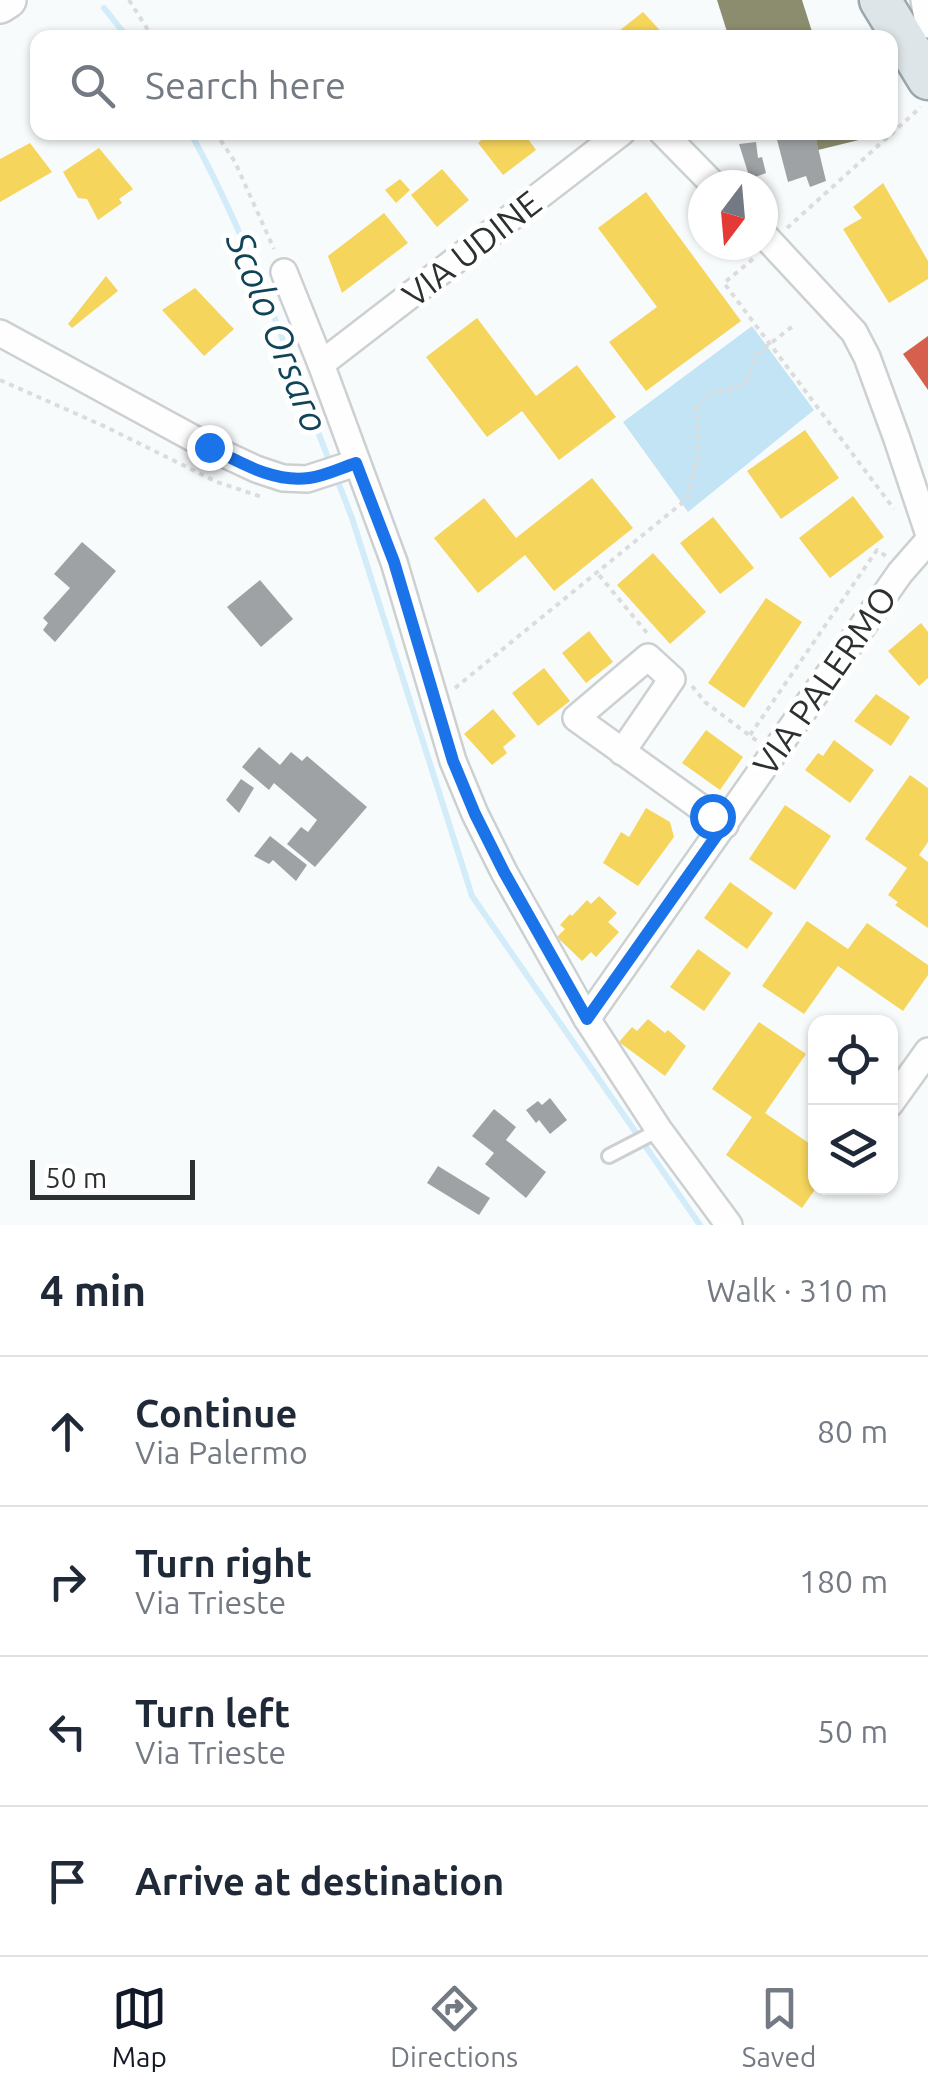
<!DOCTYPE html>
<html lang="en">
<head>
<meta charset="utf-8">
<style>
	body { margin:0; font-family:Ubuntu,sans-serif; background:#f6f6f7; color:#1f2937 }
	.controls { position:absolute; right:30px; bottom:30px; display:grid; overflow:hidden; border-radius:20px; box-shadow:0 2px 8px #0004 }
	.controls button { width:90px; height:90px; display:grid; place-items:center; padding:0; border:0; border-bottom:2px solid #e0e1e3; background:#fff; color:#1f2937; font:50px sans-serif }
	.compass { position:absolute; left:688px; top:170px; width:90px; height:90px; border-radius:50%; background:#fff; box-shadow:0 2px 8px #0004; rotate:196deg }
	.scale { position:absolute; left:30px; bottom:25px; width:165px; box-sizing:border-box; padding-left:10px; border:5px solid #2c3031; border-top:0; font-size:28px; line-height:35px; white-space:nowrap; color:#2c3031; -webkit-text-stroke:8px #fff; paint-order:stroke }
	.stop { position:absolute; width:30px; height:30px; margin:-22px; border:8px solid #1a73e8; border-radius:50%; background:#fff }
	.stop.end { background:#1a73e8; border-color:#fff; box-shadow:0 2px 10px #0008 }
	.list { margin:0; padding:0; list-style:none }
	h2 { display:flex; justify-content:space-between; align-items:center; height:130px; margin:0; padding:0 40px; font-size:42px }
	h2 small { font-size:32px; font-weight:400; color:#747a83 }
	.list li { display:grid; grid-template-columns:65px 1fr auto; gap:30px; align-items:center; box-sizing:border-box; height:150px; padding:0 40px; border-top:2px solid #e0e1e3 }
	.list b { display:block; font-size:38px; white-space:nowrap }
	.list p { margin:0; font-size:32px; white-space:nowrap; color:#747a83 }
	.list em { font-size:32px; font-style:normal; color:#747a83 }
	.icon { flex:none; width:55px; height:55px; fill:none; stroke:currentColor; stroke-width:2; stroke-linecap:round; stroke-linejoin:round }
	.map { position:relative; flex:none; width:928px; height:1225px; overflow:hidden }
	.search { position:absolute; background:#fff; box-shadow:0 2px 8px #0004; left:30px; right:30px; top:30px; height:110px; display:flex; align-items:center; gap:25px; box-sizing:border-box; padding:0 35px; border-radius:20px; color:#747a83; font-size:38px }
	.sheet { height:730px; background:#fff }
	nav { display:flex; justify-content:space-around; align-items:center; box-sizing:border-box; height:140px; border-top:2px solid #e0e1e3; background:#fff; font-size:28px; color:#747a83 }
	nav a { display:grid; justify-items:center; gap:5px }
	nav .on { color:#111827 }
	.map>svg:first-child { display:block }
	.green { fill:#c2e4f4 }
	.homes { fill:#f6d55c }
	.shops { fill:#d6604d }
	.industry { fill:#8c8c6e }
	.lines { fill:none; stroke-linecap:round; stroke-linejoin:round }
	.stream { stroke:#d2ecf9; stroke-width:6 }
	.building { fill:#9fa2a4 }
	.lane-casing { stroke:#cdd0d1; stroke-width:18 }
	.street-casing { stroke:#cdd0d1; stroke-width:30 }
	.secondary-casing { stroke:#cdd0d1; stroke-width:40 }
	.primary-casing { stroke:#9aa8ad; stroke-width:45 }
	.path { stroke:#dcdcdd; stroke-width:4; stroke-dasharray:5 5; stroke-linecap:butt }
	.lane { stroke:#fefeff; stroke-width:12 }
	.street { stroke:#fefeff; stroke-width:25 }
	.secondary { stroke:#fefeff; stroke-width:35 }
	.primary { stroke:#dee5e8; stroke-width:40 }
	.route { stroke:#1a73e8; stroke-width:12 }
	.labels { text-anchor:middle; stroke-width:10; stroke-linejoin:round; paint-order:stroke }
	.street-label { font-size:35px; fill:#2c3031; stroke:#fff }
	.water-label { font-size:38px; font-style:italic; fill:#104458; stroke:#fff }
</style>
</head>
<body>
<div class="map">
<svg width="928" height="1225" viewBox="0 0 928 1225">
	<rect width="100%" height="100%" fill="#f8fbfc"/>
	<path class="green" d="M 752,326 L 814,410 L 688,512 L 623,422 Z"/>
	<g class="homes">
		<path d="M 643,12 L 667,38 L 610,38 Z"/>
		<path d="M 491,132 L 523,132 L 536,150 L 503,175 L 478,143 Z"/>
		<path d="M 30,143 L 52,172 L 0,202 L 0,159 Z"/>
		<path d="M 99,148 L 133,189 L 119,199 L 122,203 L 98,220 L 87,199 L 78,198 L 63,172 Z"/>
		<path d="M 442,169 L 469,200 L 437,227 L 411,195 Z"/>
		<path d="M 400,179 L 410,190 L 396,203 L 385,190 Z"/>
		<path d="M 883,183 L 928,261 L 928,279 L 889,303 L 843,229 L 862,218 L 853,207 Z"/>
		<path d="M 646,192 L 741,321 L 646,391 L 609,342 L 657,307 L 598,228 Z"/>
		<path d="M 384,213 L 408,243 L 342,293 L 328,256 Z"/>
		<path d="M 106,276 L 118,291 L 72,328 L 68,324 Z"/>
		<path d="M 195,288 L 234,329 L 204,356 L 162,310 Z"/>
		<path d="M 477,318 L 536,396 L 577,365 L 616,417 L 559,460 L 522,411 L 487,437 L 426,357 Z"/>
		<path d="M 805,430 L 839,478 L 781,519 L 747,471 Z"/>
		<path d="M 592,478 L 633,528 L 554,591 L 525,555 L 478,593 L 434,538 L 484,498 L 516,538 Z"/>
		<path d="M 853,496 L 884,537 L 830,578 L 799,538 Z"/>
		<path d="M 713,517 L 754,568 L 720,594 L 680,543 Z"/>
		<path d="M 653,553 L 706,612 L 670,644 L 617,585 Z"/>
		<path d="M 766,598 L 802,622 L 744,708 L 708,683 Z"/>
		<path d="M 921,623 L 928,632 L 928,678 L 919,686 L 888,651 Z"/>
		<path d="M 589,631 L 613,662 L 586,683 L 562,653 Z"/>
		<path d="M 544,668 L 570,701 L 538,726 L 512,693 Z"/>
		<path d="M 876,694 L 910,717 L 891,746 L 854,721 Z"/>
		<path d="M 493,709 L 516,736 L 503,747 L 507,753 L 492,765 L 464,734 Z"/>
		<path d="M 706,730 L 743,757 L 720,790 L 682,763 Z"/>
		<path d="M 834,740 L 874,770 L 850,803 L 805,770 L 818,753 L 823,756 Z"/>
		<path d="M 910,775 L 928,788 L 928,842 L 919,855 L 928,862 L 928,928 L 895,905 L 898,902 L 888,895 L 907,868 L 865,839 Z"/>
		<path d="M 785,805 L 831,836 L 795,890 L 749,859 Z"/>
		<path d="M 646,808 L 670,822 L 674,837 L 638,886 L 603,863 L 621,832 L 629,837 Z"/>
		<path d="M 730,882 L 773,913 L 747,949 L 704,918 Z"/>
		<path d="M 599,896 L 617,913 L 608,922 L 619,932 L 596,957 L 591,952 L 582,961 L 557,937 L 565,929 L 560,925 L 570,914 L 572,916 L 587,900 L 591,904 Z"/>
		<path d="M 807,921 L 848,949 L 867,923 L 928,965 L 928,975 L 903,1011 L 838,966 L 804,1014 L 762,986 Z"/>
		<path d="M 698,949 L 731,973 L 704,1011 L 670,987 Z"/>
		<path d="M 648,1019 L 665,1033 L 668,1030 L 686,1046 L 665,1076 L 619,1042 L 632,1027 L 637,1031 Z"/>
		<path d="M 759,1022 L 806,1054 L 765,1113 L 816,1148 L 816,1188 L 802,1208 L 726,1155 L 752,1117 L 712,1089 Z"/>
	</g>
	<path class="shops" d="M 928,336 L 928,390 L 903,354 Z"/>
	<g class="industry">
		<path d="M 717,0 L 802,0 L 814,38 L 729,38 Z"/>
		<path d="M 798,132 L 865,132 L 867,138 L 818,150 L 815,135 L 801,140 Z"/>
	</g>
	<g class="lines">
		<g class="stream">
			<path d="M 104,8 L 128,38"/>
			<path d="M 190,132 C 248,237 287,352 330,463"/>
			<path d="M 335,474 L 352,518 L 472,896 L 700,1225"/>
		</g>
	</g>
	<g class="building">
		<path d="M 775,132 L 798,132 L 801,140 L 815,135 L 826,181 L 810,187 L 806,176 L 788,182 Z"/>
		<path d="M 756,142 L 758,158 L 762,157 L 766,173 L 750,179 L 739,144 Z"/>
		<path d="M 82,542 L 116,571 L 55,642 L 43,630 L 48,623 L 43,618 L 70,588 L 54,574 Z"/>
		<path d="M 260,580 L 293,619 L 261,647 L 227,607 Z"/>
		<path d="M 259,747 L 280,765 L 291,752 L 302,761 L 307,756 L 367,807 L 315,867 L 287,844 L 301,827 L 308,832 L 317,820 L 274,783 L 269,790 L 242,767 Z"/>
		<path d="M 241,779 L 254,788 L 239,813 L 226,800 Z"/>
		<path d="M 270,836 L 307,865 L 296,881 L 273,860 L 269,864 L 254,856 Z"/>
		<path d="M 550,1098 L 567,1120 L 550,1134 L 539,1120 L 536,1123 L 526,1110 L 538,1101 L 542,1105 Z"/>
		<path d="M 494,1109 L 516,1127 L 506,1140 L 546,1172 L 526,1198 L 485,1164 L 494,1153 L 472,1136 Z"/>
		<path d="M 438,1166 L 490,1198 L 479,1215 L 427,1183 Z"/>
	</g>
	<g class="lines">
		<defs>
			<path id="lane" d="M 609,1156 L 659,1130"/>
			<g id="street">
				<path d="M 924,0 L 928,25"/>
				<path d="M 662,132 L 714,185"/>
				<path d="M 763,234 L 854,332 L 867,357 L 897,439 L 928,532"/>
				<path d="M 284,272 L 321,364 L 394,562 L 453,761 L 475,814 L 504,872 L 587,1019 L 659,1130 L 729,1225"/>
				<path d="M 0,333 L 209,447 L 256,469 L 283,478 L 307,479 L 356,463"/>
				<path d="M 321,364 L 622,132"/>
				<path d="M 622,752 L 672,679 L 648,657 L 576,718 L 725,825"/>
				<path d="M 587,1019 L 900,573 L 928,541"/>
				<path d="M 890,1104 L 928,1051"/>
			</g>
			<path id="secondary" d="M 0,5 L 8,0"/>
			<path id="primary" d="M 880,0 L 928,79"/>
		</defs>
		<use href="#lane" class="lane-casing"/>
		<use href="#street" class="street-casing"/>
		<use href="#secondary" class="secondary-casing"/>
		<use href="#primary" class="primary-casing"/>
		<g class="path">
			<path d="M 129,0 L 153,38"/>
			<path d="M 215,132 L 235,162 L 274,249"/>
			<path d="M 787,228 L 921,107"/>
			<path d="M 753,259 L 724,283 L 894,509"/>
			<path d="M 0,380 L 106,427 L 217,482 L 262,497"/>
			<path d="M 599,575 L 647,633"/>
			<path d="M 692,686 L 705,702 L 757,741"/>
			<path d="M 455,688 L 687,499 C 696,465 702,445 696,409 L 707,395 L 745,385 L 758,353 L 793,326"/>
			<path d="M 750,735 L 877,550 L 886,556"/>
		</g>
		<use href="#lane" class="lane"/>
		<use href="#street" class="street"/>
		<use href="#secondary" class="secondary"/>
		<use href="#primary" class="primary"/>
	</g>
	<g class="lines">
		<path class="route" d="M 209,447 C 240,462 273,483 309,478 C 325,476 341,468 356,463 L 394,562 L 453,761 L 475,814 L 504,872 L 587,1019 L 724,825 L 712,816"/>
	</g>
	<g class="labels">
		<g class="street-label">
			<text transform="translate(472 249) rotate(-38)" y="12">VIA UDINE</text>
			<text transform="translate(825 681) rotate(-55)" y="12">VIA PALERMO</text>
		</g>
		<g class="water-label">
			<text transform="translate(277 332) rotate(68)" y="13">Scolo Orsaro</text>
		</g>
	</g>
</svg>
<div class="controls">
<button><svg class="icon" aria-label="locate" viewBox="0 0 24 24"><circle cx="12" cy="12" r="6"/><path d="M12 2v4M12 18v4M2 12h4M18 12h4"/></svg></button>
<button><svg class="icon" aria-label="layers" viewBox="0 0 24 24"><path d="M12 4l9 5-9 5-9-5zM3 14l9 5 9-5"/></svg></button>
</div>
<svg class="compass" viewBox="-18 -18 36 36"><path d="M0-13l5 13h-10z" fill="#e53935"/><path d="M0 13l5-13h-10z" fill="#747a83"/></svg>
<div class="scale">50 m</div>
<div class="stop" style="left:712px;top:816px"></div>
<div class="stop end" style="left:209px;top:447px"></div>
<div class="search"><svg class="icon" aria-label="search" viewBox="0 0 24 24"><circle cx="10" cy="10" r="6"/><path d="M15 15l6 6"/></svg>Search here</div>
</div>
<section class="sheet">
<h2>4 min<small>Walk · 310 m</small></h2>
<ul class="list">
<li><svg class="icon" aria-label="ahead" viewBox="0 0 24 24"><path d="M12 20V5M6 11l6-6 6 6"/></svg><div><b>Continue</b><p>Via Palermo</p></div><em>80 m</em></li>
<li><svg class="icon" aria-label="right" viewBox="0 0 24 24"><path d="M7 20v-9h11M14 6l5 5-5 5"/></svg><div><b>Turn right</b><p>Via Trieste</p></div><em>180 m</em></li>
<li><svg class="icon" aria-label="left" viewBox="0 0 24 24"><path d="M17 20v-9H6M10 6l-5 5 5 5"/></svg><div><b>Turn left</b><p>Via Trieste</p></div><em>50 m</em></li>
<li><svg class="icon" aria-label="arrive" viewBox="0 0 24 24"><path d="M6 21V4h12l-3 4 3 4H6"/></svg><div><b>Arrive at destination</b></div></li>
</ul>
</section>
<nav>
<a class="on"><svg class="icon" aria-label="map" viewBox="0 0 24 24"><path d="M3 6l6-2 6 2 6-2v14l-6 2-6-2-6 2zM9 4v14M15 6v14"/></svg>Map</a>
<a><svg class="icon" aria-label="directions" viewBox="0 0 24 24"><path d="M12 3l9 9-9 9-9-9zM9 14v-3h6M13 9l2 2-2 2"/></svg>Directions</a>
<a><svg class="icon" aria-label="saved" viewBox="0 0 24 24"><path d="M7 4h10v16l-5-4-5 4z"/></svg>Saved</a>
</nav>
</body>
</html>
